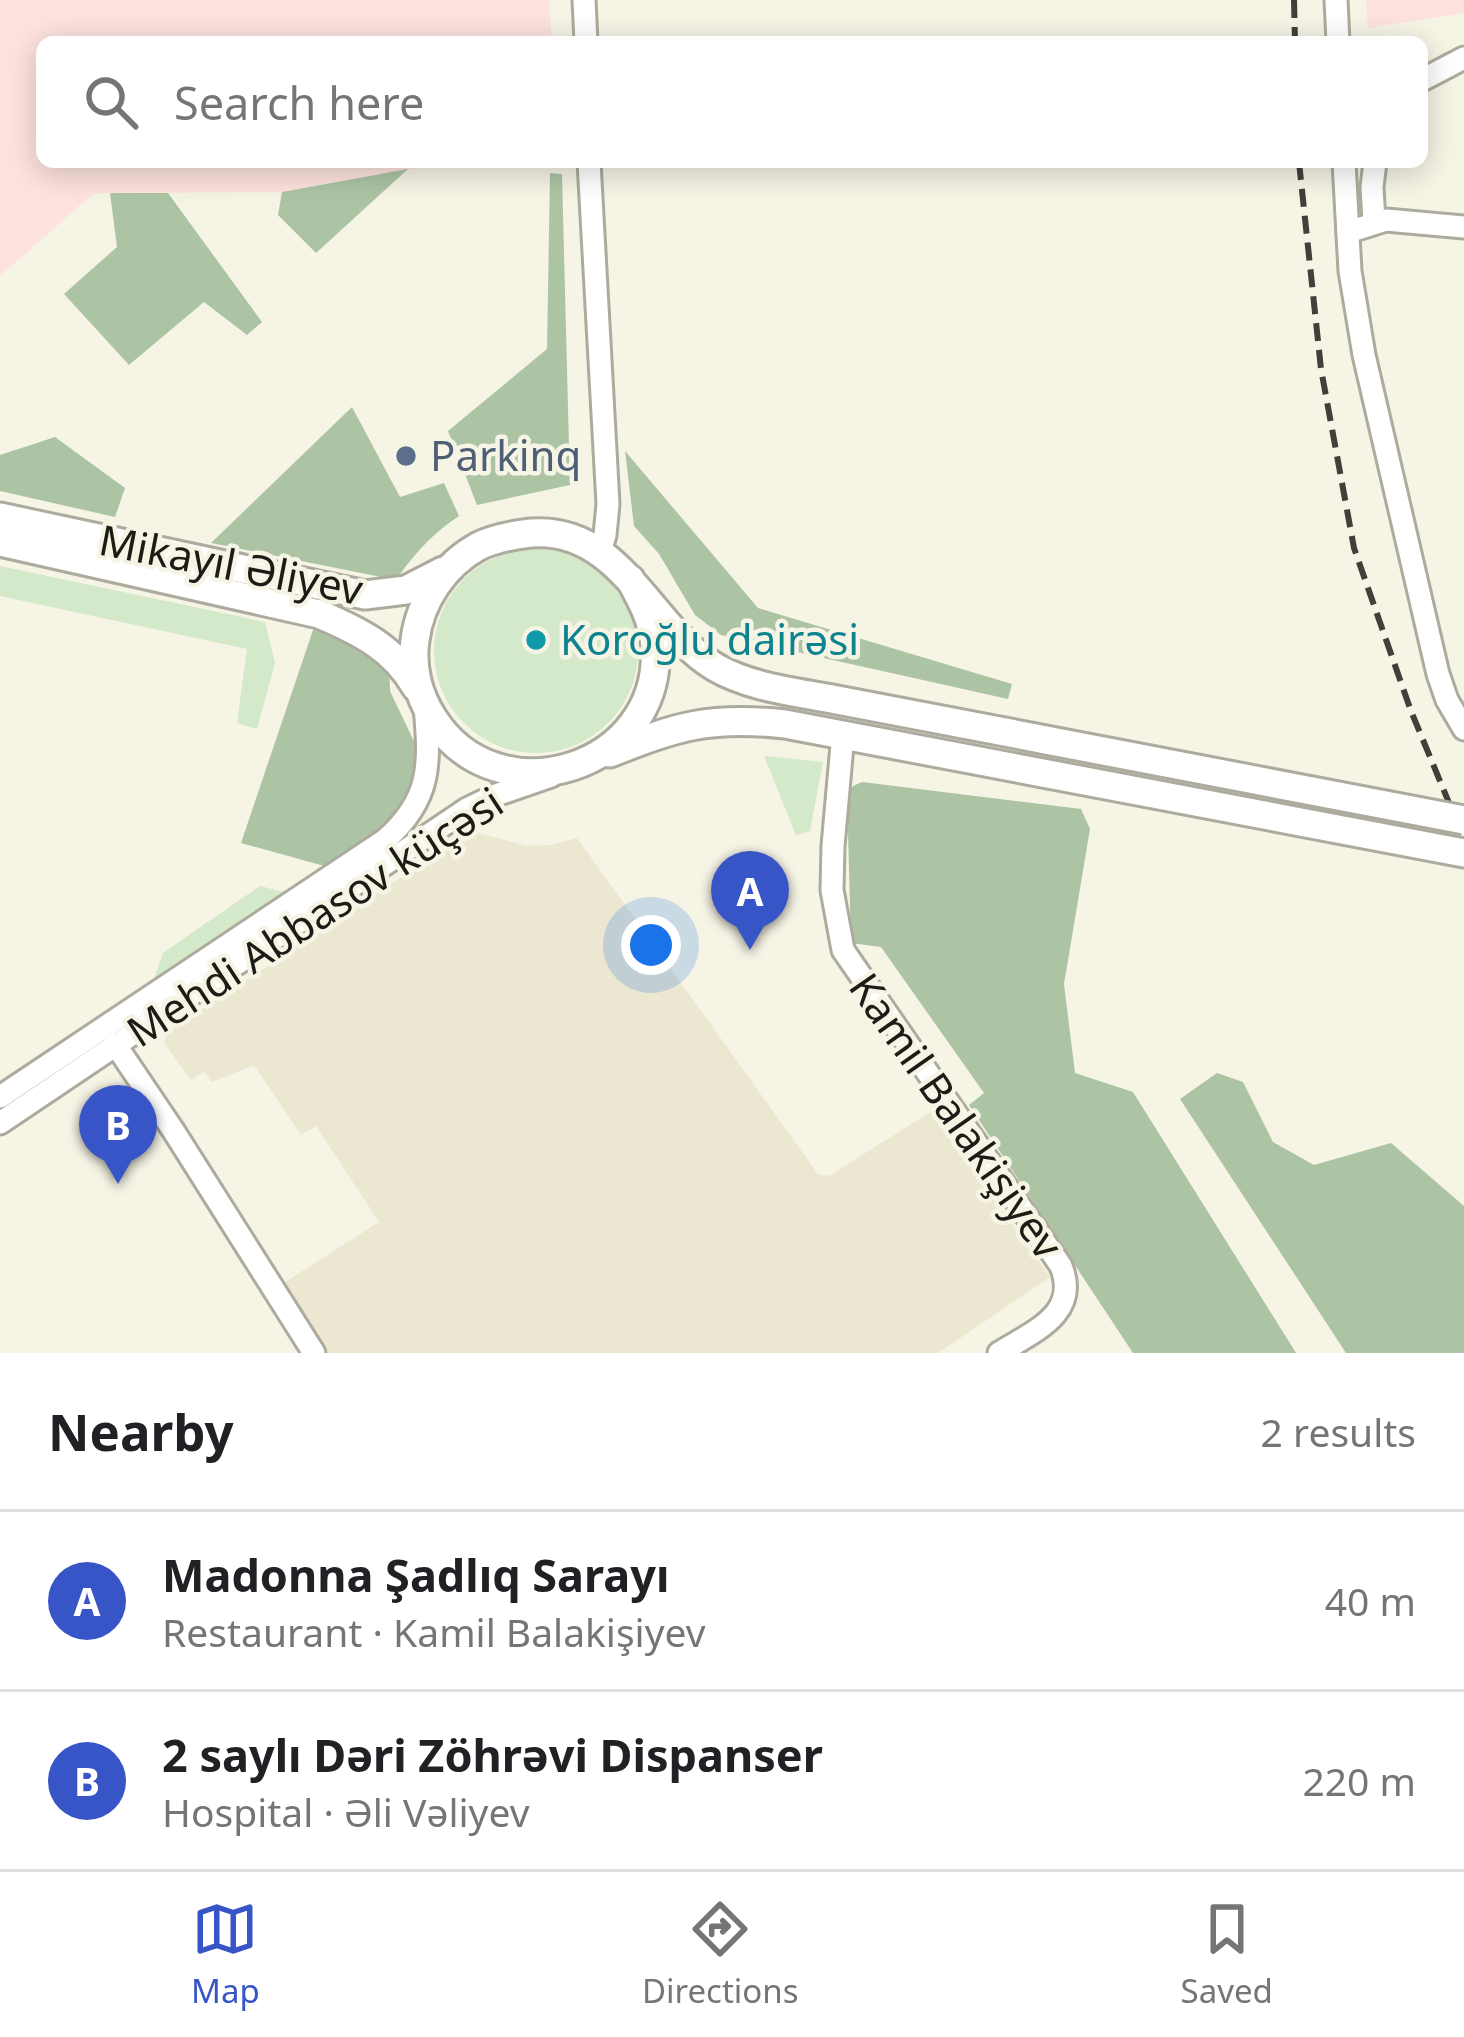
<!DOCTYPE html>
<html lang="en">
<head>
<meta charset="utf-8">
<style>
	body { margin:0; font-family:"Noto Sans",sans-serif; background:#f6f6f6; color:#202124 }
	.you { position:absolute; left:651px; top:945px; width:42px; height:42px; margin:-30px; border:9px solid #fff; border-radius:50%; background:#1a73e8; box-shadow:0 0 0 18px #1a73e833 }
	.badge { display:grid; place-items:center; width:78px; height:78px; border-radius:50%; background:#3855c7; color:#fff; font-size:39px; font-weight:700 }
	.pin { position:absolute; translate:-50% -99px; filter:drop-shadow(0 3px 6px #0008) }
	.pin::after { content:''; position:absolute; top:63px; width:42px; height:36px; background:inherit; clip-path:polygon(0 0,100% 0,50% 100%) }
	.list { margin:0; padding:0; list-style:none }
	h2 { display:flex; justify-content:space-between; align-items:center; height:156px; margin:0; padding:0 48px; font-size:51px }
	h2 small { font-size:39px; font-weight:400; color:#757577 }
	.list li { display:grid; grid-template-columns:78px 1fr auto; gap:36px; align-items:center; box-sizing:border-box; height:180px; padding:0 48px; border-top:3px solid #e0e0e0 }
	.list b { display:block; font-size:45px; white-space:nowrap }
	.list p { margin:0; font-size:39px; white-space:nowrap; color:#757577 }
	.list em { font-size:39px; font-style:normal; color:#757577 }
	.icon { flex:none; width:66px; height:66px; fill:none; stroke:currentColor; stroke-width:2; stroke-linecap:round; stroke-linejoin:round }
	.map { position:relative; flex:none; width:1464px; height:1353px; overflow:hidden }
	.search { position:absolute; background:#fff; box-shadow:0 6px 30px #0003; left:36px; right:36px; top:36px; height:132px; display:flex; align-items:center; gap:30px; box-sizing:border-box; padding:0 42px; border-radius:18px; color:#757577; font-size:45px }
	.sheet { height:516px; background:#fff }
	nav { display:flex; justify-content:space-around; align-items:center; box-sizing:border-box; height:168px; border-top:3px solid #e0e0e0; background:#fff; font-size:33px; color:#757577 }
	nav a { display:grid; justify-items:center; gap:6px }
	nav .on { color:#3855c7 }
	.map>svg:first-child { display:block }
	.built { fill:#ebe7d1 }
	.industrial { fill:#fde2de }
	.green { fill:#d3e9ca }
	.forest { fill:#adc4a4 }
	.lines { fill:none; stroke-linecap:round; stroke-linejoin:round }
	.minor-casing { stroke:#adab9d; stroke-width:27 }
	.major-casing { stroke:#adab9d; stroke-width:33 }
	.minor { stroke:#fff; stroke-width:21 }
	.major { stroke:#fff; stroke-width:27 }
	.rail { stroke:#403f39; stroke-width:6; stroke-dasharray:18 9; stroke-linecap:butt }
	.major-bridge-casing { stroke:#adab9d; stroke-width:33; stroke-linecap:butt }
	.major-bridge { stroke:#fff; stroke-width:27 }
	.service-dot { fill:#5c6f8a; stroke:#f6f4e5; stroke-width:4.5 }
	.culture-dot { fill:#0f9aa8; stroke:#f6f4e5; stroke-width:4.5 }
	.labels { text-anchor:middle; stroke-width:9; stroke-linejoin:round; paint-order:stroke }
	.service-label { font-size:42px; fill:#4e5e75; stroke:#f6f4e5; text-anchor:start }
	.street-label { font-size:42px; fill:#1c1b16; stroke:#f6f4e5 }
	.culture-label { font-size:42px; fill:#0d838f; stroke:#f6f4e5; text-anchor:start }
</style>
</head>
<body>
<div class="map">
<svg width="1464" height="1353" viewBox="0 0 1464 1353">
	<rect width="100%" height="100%" fill="#f6f4e5"/>
	<path class="built" d="M 471,831 L 527,846 L 550,845 L 577,838 L 818,1174 L 829,1176 L 932,1111 L 1050,1277 L 938,1353 L 329,1353 L 282,1284 L 379,1222 L 316,1126 L 301,1135 L 254,1065 L 212,1082 L 204,1072 L 191,1080 L 164,1043 L 168,1032 Z"/>
	<g class="industrial">
		<path d="M 0,0 L 549,0 L 552,42 L 42,42 L 42,162 L 449,162 L 282,192 L 94,193 L 0,276 Z"/>
		<path d="M 1366,0 L 1464,0 L 1464,13 L 1368,28 Z"/>
	</g>
	<g class="green">
		<circle cx="536" cy="651" r="102"/>
		<path d="M 0,566 L 265,622 L 275,663 L 257,729 L 237,723 L 247,649 L 0,596 Z"/>
		<path d="M 764,756 L 823,762 L 810,831 L 796,835 Z"/>
		<path d="M 260,886 L 291,894 L 152,985 L 163,953 Z"/>
	</g>
	<g class="forest">
		<path d="M 408,169 L 316,253 L 278,215 L 282,192 Z"/>
		<path d="M 550,173 L 562,174 L 570,485 L 477,505 L 448,431 L 547,349 Z"/>
		<path d="M 110,193 L 168,193 L 262,322 L 247,335 L 204,302 L 129,365 L 64,294 L 117,247 Z"/>
		<path d="M 352,407 L 400,497 L 444,483 L 459,516 C 432,534 415,553 396,580 L 211,543 Z"/>
		<path d="M 55,437 L 125,488 L 115,517 L 0,491 L 0,455 Z"/>
		<path d="M 625,451 L 758,608 L 1012,684 L 1008,699 L 721,635 L 695,615 L 659,554 L 634,526 Z"/>
		<path d="M 313,630 L 337,632 L 389,660 L 390,691 L 421,756 L 418,780 L 402,816 L 335,869 L 241,843 Z"/>
		<path d="M 862,782 L 1081,809 L 1090,829 L 1064,984 L 1075,1073 L 1133,1092 L 1296,1353 L 1133,1353 L 969,1105 L 984,1093 L 881,947 L 851,943 L 847,795 L 853,786 Z"/>
		<path d="M 1217,1073 L 1243,1082 L 1273,1142 L 1314,1165 L 1391,1143 L 1464,1206 L 1464,1353 L 1346,1353 L 1180,1099 Z"/>
	</g>
	<g class="lines">
		<defs>
			<g id="minor">
				<path d="M 584,0 L 586,42"/>
				<path d="M 1336,0 L 1338,42"/>
				<path d="M 1422,80 L 1464,58"/>
				<path d="M 589,162 L 608,504 L 605,535 L 600,552"/>
				<path d="M 1344,162 L 1350,271 L 1364,355 L 1438,674 L 1447,700 L 1464,729"/>
				<path d="M 1374,222 L 1372,187 L 1375,162"/>
				<path d="M 1348,232 L 1386,220 L 1464,227"/>
				<path d="M 843,734 L 833,846 L 832,890 L 843,950 L 1061,1266 C 1080,1314 1034,1331 999,1353"/>
				<path d="M 115,1044 L 173,1130 L 314,1353"/>
				<path d="M 0,1097 L 385,840 C 432,799 430,763 425,706"/>
				<path d="M 0,1123 L 467,809 L 496,795 L 551,776"/>
			</g>
			<g id="major">
				<path d="M 0,517 L 365,595 L 406,590 L 443,571"/>
				<path d="M 0,542 L 319,614 C 359,631 394,648 416,687"/>
				<path d="M 630,579 C 642,601 653,621 655,646 C 664,768 498,821 433,718 C 418,695 411,667 415,640 C 420,601 444,565 479,546 C 495,538 513,535 531,533 C 621,526 650,628 715,667 C 751,688 797,692 837,700 C 909,714 980,727 1051,741"/>
				<path d="M 610,753 C 678,726 710,716 785,724 L 1464,853"/>
			</g>
		</defs>
		<use href="#minor" class="minor-casing"/>
		<use href="#major" class="major-casing"/>
		<use href="#minor" class="minor"/>
		<use href="#major" class="major"/>
		<g class="rail">
			<path d="M 1294,0 L 1295,42"/>
			<path d="M 1299,162 L 1321,369 L 1354,548 L 1411,711 L 1464,839"/>
		</g>
		<defs>
			<path id="major-bridge" d="M 1051,741 L 1464,820"/>
		</defs>
		<use href="#major-bridge" class="major-bridge-casing"/>
		<use href="#major-bridge" class="major-bridge"/>
	</g>
	<circle class="service-dot" cx="406" cy="456" r="12"/>
	<circle class="culture-dot" cx="536" cy="640" r="12"/>
	<g class="labels">
		<g class="service-label">
			<text x="430" y="471">Parkinq</text>
		</g>
		<g class="street-label">
			<text transform="translate(231 565) rotate(11)" y="15">Mikayıl Əliyev</text>
			<text transform="translate(315 917) rotate(-33)" y="15">Mehdi Abbasov küçəsi</text>
			<text transform="translate(956 1116) rotate(55)" y="15">Kamil Balakişiyev</text>
		</g>
		<g class="culture-label">
			<text x="560" y="655">Koroğlu dairəsi</text>
		</g>
	</g>
</svg>
<div class="you"></div>
<div class="pin badge" style="left:750px;top:950px">A</div>
<div class="pin badge" style="left:118px;top:1184px">B</div>
<div class="search"><svg class="icon" aria-label="search" viewBox="0 0 24 24"><circle cx="10" cy="10" r="6"/><path d="M15 15l6 6"/></svg>Search here</div>
</div>
<section class="sheet">
<h2>Nearby<small>2 results</small></h2>
<ul class="list">
<li><span class="badge">A</span><div><b>Madonna Şadlıq Sarayı</b><p>Restaurant · Kamil Balakişiyev</p></div><em>40 m</em></li>
<li><span class="badge">B</span><div><b>2 saylı Dəri Zöhrəvi Dispanser</b><p>Hospital · Əli Vəliyev</p></div><em>220 m</em></li>
</ul>
</section>
<nav>
<a class="on"><svg class="icon" aria-label="map" viewBox="0 0 24 24"><path d="M3 6l6-2 6 2 6-2v14l-6 2-6-2-6 2zM9 4v14M15 6v14"/></svg>Map</a>
<a><svg class="icon" aria-label="directions" viewBox="0 0 24 24"><path d="M12 3l9 9-9 9-9-9zM9 14v-3h6M13 9l2 2-2 2"/></svg>Directions</a>
<a><svg class="icon" aria-label="saved" viewBox="0 0 24 24"><path d="M7 4h10v16l-5-4-5 4z"/></svg>Saved</a>
</nav>
</body>
</html>
